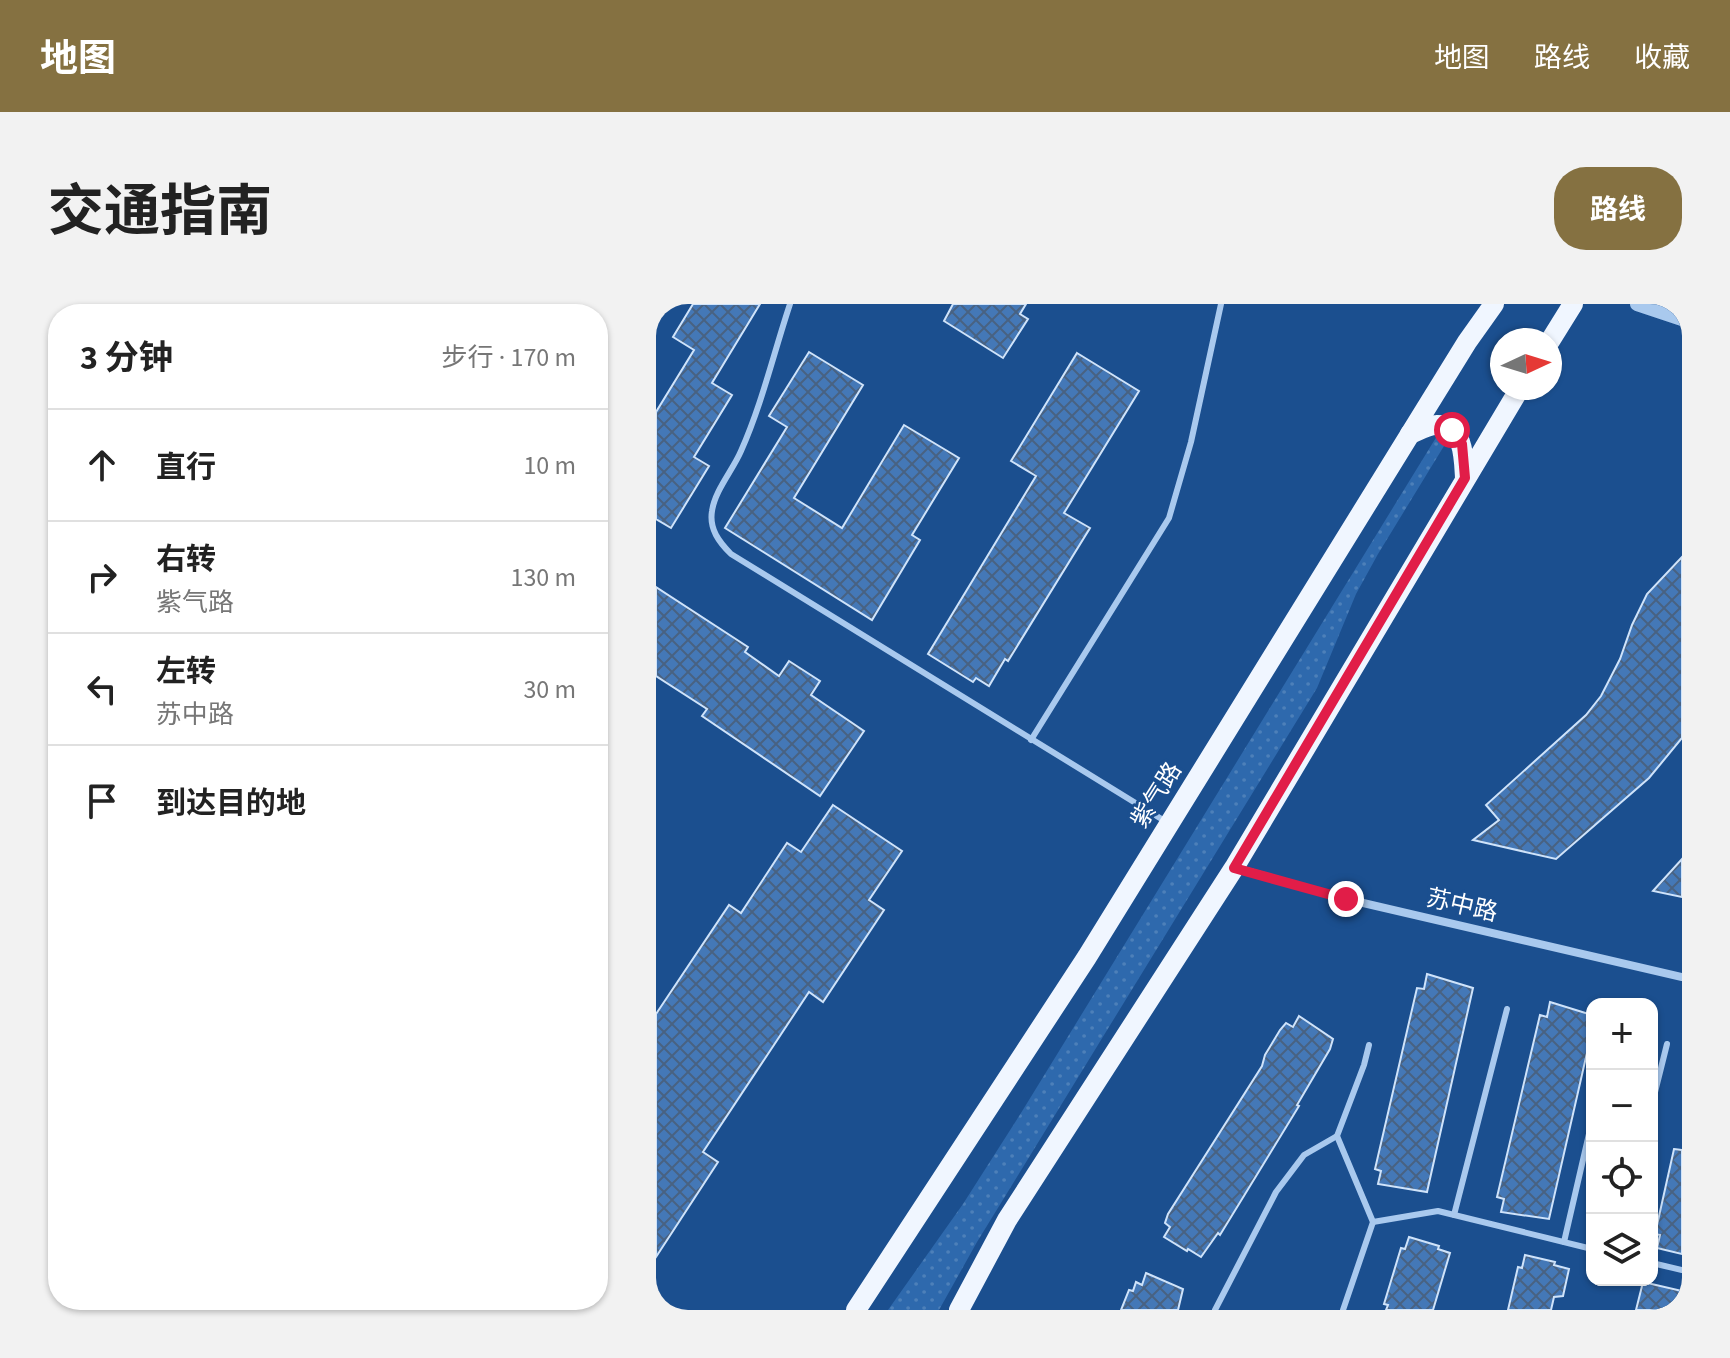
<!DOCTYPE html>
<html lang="zh">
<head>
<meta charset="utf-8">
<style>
	body { margin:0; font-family:"Source Sans 3","Noto Sans SC",sans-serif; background:#f2f2f2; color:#222 }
	.controls { position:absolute; right:24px; bottom:24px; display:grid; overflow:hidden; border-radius:16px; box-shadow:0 2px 6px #0004 }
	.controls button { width:72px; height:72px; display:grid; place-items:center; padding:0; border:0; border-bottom:2px solid #e0e0e0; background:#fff; color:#222; font:40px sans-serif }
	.compass { position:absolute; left:834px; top:24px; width:72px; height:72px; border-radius:50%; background:#fff; box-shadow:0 2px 6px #0004; rotate:86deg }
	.stop { position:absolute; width:24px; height:24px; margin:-18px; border:6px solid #e11d48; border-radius:50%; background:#fff }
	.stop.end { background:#e11d48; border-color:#fff; box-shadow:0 2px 8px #0008 }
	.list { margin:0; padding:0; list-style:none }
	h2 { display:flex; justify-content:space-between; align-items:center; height:104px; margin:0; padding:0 32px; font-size:34px }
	h2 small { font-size:26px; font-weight:400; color:#767676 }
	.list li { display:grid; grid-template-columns:52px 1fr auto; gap:24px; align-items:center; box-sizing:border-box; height:112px; padding:0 32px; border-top:2px solid #e0e0e0 }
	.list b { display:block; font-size:30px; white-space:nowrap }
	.list p { margin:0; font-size:26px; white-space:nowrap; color:#767676 }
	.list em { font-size:26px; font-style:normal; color:#767676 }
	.icon { flex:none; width:44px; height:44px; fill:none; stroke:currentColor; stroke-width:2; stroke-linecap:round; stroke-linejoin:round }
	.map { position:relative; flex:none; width:1026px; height:1006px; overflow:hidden; border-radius:32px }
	header { display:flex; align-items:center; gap:48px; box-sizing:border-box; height:112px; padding:0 40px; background:#857141; color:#fff }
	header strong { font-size:38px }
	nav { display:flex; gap:44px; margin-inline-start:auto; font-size:28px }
	.intro { display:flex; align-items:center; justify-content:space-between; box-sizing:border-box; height:192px; padding:0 48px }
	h1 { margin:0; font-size:56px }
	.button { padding:20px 36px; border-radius:32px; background:#857141; color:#fff; font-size:28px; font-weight:700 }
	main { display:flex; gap:48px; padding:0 48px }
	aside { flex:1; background:#fff; border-radius:32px; box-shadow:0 2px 6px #0004 }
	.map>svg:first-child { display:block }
	.grass { fill:url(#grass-dots) }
	.building { fill:url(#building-cross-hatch); stroke:#cfe3fa; stroke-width:2 }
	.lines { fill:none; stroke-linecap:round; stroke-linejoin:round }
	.service { stroke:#a9c9ee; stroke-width:6 }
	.minor { stroke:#a9c9ee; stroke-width:8 }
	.tertiary { stroke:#a9c9ee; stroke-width:14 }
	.primary { stroke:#f0f6ff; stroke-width:20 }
	.route { stroke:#e11d48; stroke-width:10 }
	.labels { text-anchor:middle; stroke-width:6; stroke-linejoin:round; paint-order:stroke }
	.street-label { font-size:24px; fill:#fff; stroke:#1b4f8f }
</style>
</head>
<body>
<header>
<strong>地图</strong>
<nav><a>地图</a><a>路线</a><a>收藏</a></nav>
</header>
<div class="intro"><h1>交通指南</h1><a class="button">路线</a></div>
<main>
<aside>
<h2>3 分钟<small>步行 · 170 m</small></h2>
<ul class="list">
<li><svg class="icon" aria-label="ahead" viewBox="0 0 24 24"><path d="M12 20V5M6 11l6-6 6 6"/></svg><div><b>直行</b></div><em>10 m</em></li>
<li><svg class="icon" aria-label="right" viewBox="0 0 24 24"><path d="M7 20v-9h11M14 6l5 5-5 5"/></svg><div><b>右转</b><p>紫气路</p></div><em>130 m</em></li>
<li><svg class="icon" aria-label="left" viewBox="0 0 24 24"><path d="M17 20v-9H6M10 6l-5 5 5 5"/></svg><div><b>左转</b><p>苏中路</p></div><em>30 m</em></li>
<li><svg class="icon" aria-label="arrive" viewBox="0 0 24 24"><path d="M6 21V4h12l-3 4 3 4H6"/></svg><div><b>到达目的地</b></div></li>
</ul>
</aside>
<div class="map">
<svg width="1026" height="1006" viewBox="0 0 1026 1006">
	<defs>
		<pattern id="grass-dots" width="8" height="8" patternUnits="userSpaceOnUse" patternTransform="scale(2)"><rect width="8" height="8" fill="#2e69ad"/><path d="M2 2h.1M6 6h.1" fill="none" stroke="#4d80b9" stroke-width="1.8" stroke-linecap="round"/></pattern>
		<pattern id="building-cross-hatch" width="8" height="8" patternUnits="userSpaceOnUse" patternTransform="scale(2)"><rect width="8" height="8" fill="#4478b7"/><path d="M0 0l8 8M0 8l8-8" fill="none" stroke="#486282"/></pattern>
	</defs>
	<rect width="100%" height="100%" fill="#1b4f8f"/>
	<path class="grass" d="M 781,132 L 787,133 L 788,142 L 722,250 L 700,290 L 661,384 L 321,938 L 283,1006 L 232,1006 L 307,900 L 365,809 Z"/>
	<g class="building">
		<path d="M 37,0 L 104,0 L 56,79 L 76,91 L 38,153 L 53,162 L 15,224 L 0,215 L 0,108 L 38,46 L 17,33 Z"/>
		<path d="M 297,0 L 370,0 L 364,10 L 372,15 L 347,54 L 288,17 Z"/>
		<path d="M 153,48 L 207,81 L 138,194 L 186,224 L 248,121 L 303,154 L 256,231 L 264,236 L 216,316 L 69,224 L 131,123 L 113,112 Z"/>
		<path d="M 421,49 L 483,87 L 408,209 L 434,224 L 352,357 L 349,355 L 333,382 L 320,374 L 317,378 L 272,350 L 380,172 L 355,157 Z"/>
		<path d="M 1026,253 L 1026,434 L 993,474 L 900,555 L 817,536 L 843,516 L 830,501 L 930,411 L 945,392 L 964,355 L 976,321 L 991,290 Z"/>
		<path d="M 0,283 L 92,343 L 89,348 L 123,372 L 133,357 L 164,377 L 155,391 L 208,427 L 164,492 L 46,412 L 51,405 L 0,372 Z"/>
		<path d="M 177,501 L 246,547 L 213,596 L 228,606 L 167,698 L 153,688 L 47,848 L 62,858 L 0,953 L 0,710 L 73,601 L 85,609 L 131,539 L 145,548 Z"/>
		<path d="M 1026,555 L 1026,593 L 997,587 Z"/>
		<path d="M 771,670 L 817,684 L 771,888 L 722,880 L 725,867 L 719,865 L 761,684 L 768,685 Z"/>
		<path d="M 894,698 L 936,711 L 936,727 L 893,915 L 845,908 L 848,895 L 841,893 L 884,711 L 891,713 Z"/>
		<path d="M 643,712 L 677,735 L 674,745 L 641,801 L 643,802 L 564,931 L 562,929 L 545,953 L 532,945 L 531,947 L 508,933 L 514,923 L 509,919 L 512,910 L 606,762 L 609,751 L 624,726 L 630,719 L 637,723 Z"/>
		<path d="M 1018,845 L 1026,846 L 1026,950 L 1001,944 L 1004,931 L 999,930 Z"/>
		<path d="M 753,933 L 783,942 L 782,945 L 794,949 L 777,1006 L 730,1006 L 732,1001 L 728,1000 L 745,944 L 749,945 Z"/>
		<path d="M 869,951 L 899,958 L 898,961 L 913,965 L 907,992 L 898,993 L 895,1006 L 852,1006 L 862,963 L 866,964 Z"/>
		<path d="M 490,969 L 527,985 L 522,1006 L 465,1006 L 473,986 L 477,987 L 480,978 L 486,981 Z"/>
		<path d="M 987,978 L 1026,987 L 1026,1006 L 980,1006 Z"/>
	</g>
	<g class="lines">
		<g class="service">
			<path d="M 134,0 C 118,48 106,100 85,147 C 77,166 59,186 56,207 C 53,225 63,238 75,250 L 512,519"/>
			<path d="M 375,436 L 513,214 L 535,138 L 565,0"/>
			<path d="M 996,800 L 1011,740"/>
			<path d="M 798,911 L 851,705"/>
			<path d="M 717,918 L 782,907 L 936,945"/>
			<path d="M 908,938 L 936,817"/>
			<path d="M 996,959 L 1026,966"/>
			<path d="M 559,1006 L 620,888 L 648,851 L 681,832"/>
			<path d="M 687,1006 L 717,918 L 681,832 L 708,761 L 713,741"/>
		</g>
		<path class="minor" d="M 580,564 L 690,595 L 1026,673"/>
		<path class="tertiary" d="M 981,0 L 1026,15"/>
		<g class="primary">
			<path d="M 894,37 L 917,0"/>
			<path d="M 754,130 C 762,127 772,121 780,121 C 808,120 808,154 809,174"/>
			<path d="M 200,1006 L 431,653 L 811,38 L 838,0"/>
			<path d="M 303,1006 L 351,916 L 578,564 L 864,84"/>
		</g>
	</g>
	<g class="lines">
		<path class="route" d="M 690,595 L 578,564 L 809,174 L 806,140 L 796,126"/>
	</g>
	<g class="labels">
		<g class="street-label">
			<text transform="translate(500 491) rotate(-58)" y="8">紫气路</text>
			<text transform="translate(806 601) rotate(13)" y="8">苏中路</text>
		</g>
	</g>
</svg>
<div class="controls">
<button>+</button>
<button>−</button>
<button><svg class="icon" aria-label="locate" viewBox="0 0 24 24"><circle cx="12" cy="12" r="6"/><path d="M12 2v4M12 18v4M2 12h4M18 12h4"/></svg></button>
<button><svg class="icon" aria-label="layers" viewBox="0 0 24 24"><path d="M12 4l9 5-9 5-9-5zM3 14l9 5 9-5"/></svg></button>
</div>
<svg class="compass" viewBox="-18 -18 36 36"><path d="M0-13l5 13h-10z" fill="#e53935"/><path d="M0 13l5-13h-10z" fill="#767676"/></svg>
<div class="stop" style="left:796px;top:126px"></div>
<div class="stop end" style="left:690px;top:595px"></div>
</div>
</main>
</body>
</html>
